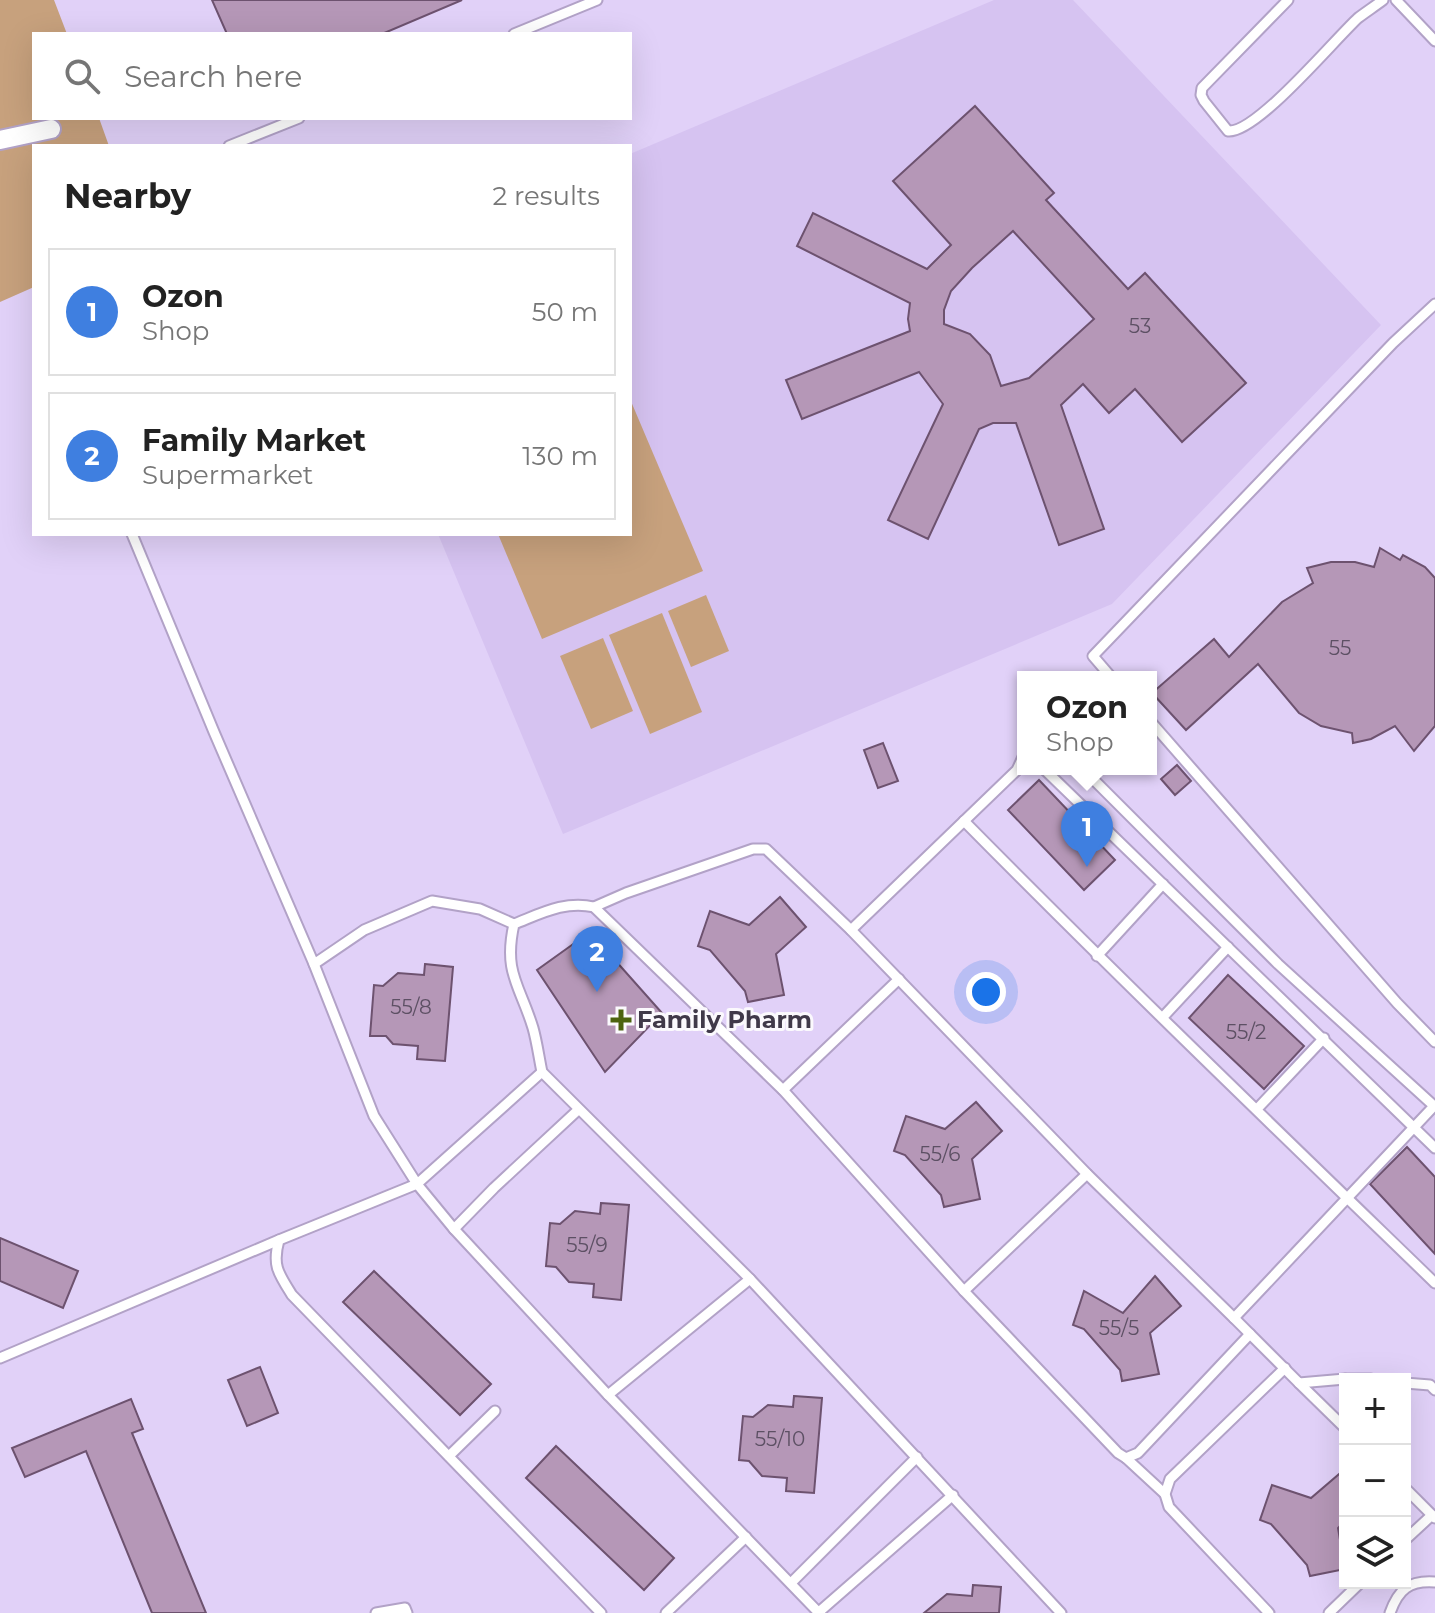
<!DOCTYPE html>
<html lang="en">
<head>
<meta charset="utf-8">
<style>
	body { margin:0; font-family:Montserrat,sans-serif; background:#f6f6f6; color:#222 }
	.controls { position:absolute; right:24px; bottom:24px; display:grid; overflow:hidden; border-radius:0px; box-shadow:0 8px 32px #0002 }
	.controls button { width:72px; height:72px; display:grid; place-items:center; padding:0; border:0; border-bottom:2px solid #e0e0e0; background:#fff; color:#222; font:40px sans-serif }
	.you { position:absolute; left:986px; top:992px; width:28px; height:28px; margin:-20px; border:6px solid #fff; border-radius:50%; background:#1a73e8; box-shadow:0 0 0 12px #1a73e833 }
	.badge { display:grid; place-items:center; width:52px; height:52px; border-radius:50%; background:#4d6310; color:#fff; font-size:26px; font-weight:700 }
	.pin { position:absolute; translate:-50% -66px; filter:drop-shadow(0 2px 4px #0008) }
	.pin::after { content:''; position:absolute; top:42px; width:28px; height:24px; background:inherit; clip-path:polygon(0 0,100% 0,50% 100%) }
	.popup { position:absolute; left:1017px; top:671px; width:140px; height:104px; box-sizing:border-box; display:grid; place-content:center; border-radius:0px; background:#fff; filter:drop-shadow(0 2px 6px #0005); font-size:26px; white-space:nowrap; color:#767676 }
	.popup b { font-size:30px; color:#222 }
	.popup::after { content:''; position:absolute; left:50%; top:100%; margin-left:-16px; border:16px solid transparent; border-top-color:#fff }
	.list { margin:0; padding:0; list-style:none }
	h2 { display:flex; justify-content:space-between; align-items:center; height:104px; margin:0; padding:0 32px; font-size:34px }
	h2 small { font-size:26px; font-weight:400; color:#767676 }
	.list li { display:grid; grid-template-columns:52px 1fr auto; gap:24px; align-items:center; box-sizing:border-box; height:128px; margin:0 16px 16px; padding:0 16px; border:2px solid #e0e0e0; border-radius:0px }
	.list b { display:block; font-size:30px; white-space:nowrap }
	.list p { margin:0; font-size:26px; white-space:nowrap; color:#767676 }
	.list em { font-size:26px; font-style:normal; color:#767676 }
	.icon { flex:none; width:44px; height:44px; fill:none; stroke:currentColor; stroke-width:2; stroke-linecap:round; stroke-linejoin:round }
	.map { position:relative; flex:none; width:1435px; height:1613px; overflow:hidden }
	.search { position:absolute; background:#fff; box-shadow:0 8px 32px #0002; left:32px; top:32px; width:600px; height:88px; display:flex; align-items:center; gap:20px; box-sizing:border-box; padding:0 28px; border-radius:0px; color:#767676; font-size:30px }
	.panel { position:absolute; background:#fff; box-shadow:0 8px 32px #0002; left:32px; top:144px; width:600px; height:392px; border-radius:0px }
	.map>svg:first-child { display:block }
	.built { fill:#d6c3f1 }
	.green { fill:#c7a17d }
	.building { fill:#b597b7; stroke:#6d526f; stroke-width:2; fill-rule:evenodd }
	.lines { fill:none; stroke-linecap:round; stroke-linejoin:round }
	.lane-casing { stroke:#b2a2c7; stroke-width:13 }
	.street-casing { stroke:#b2a2c7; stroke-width:22 }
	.lane { stroke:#fff; stroke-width:9 }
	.street { stroke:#fff; stroke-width:18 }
	.poi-dot { fill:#4d6310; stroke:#fbf9fd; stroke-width:3 }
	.labels { text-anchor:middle; stroke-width:6; stroke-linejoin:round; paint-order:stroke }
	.number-label { font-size:20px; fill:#5d5064 }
	.poi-label { font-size:24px; font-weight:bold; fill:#403949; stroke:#fbf9fd; text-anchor:start }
</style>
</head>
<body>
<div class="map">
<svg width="1435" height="1613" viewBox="0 0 1435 1613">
	<rect width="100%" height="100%" fill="#e1d1f8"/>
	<path class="built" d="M 994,0 L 1073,0 L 1381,325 L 1112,604 L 563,834 L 438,534 L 630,534 L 630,154 Z"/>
	<g class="green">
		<path d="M 0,0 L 54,0 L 67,34 L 34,34 L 34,118 L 99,118 L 109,146 L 34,146 L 34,287 L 0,302 Z"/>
		<path d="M 630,399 L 703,571 L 542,639 L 498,534 L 630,534 Z"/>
		<path d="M 706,595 L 729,651 L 691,667 L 668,611 Z"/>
		<path d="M 662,613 L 702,712 L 650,734 L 609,635 Z"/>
		<path d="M 603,638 L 633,711 L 591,729 L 560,656 Z"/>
	</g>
	<g class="building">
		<path d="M 212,0 L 462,0 L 382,34 L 227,34 Z"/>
		<path d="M 975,106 L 1054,193 L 1046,200 L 1128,289 L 1145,273 L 1246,383 L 1182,442 L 1135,389 L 1109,413 L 1083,384 L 1061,405 L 1104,529 L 1059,545 L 1016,423 L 993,423 L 979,429 L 928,539 L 888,520 L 943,404 L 919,372 L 802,419 L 786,380 L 910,331 L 908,319 L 910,303 L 797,246 L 813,213 L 927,269 L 951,245 L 893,181 ZM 1013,231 L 1094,319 L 1029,378 L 1001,386 L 990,355 L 970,334 L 944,324 L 944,310 L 951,291 L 972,268 Z"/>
		<path d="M 1380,548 L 1400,560 L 1403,555 L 1425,567 L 1435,578 L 1435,726 L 1414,751 L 1395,726 L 1371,739 L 1353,743 L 1352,733 L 1321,726 L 1299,713 L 1258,664 L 1186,730 L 1152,693 L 1214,639 L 1229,657 L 1282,602 L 1313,583 L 1307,568 L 1331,562 L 1355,562 L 1374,567 Z"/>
		<path d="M 883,743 L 898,781 L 878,788 L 864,750 Z"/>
		<path d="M 1177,765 L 1191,781 L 1175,795 L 1161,779 Z"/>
		<path d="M 1039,780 L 1115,860 L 1084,890 L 1008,810 Z"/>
		<path d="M 780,897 L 806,927 L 776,954 L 784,995 L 748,1002 L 745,991 L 710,950 L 698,946 L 710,911 L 749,925 Z"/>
		<path d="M 590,932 L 662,1013 L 605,1072 L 537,970 Z"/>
		<path d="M 425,964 L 453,967 L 445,1061 L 417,1059 L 418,1046 L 393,1044 L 386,1036 L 370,1036 L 374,985 L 383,986 L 398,973 L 424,975 Z"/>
		<path d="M 1228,975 L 1304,1046 L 1264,1089 L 1189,1018 Z"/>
		<path d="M 976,1102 L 1002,1131 L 972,1159 L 980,1199 L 944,1207 L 941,1195 L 905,1155 L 894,1151 L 906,1116 L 945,1129 Z"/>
		<path d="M 1407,1147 L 1435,1177 L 1435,1254 L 1370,1184 Z"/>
		<path d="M 601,1203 L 629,1205 L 621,1300 L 593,1297 L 594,1284 L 569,1282 L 556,1267 L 546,1266 L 550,1223 L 560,1224 L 575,1211 L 600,1214 Z"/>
		<path d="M 0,1238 L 78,1271 L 63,1308 L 0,1281 Z"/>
		<path d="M 374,1271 L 491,1384 L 460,1415 L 343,1302 Z"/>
		<path d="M 1155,1276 L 1181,1306 L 1150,1333 L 1159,1374 L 1122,1381 L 1120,1370 L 1084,1329 L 1073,1325 L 1084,1291 L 1123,1313 Z"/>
		<path d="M 260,1367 L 278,1413 L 247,1426 L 228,1380 Z"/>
		<path d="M 794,1396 L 822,1398 L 814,1493 L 786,1491 L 787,1478 L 762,1476 L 749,1461 L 739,1460 L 743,1416 L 753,1417 L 768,1405 L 793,1407 Z"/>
		<path d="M 131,1399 L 143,1429 L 132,1433 L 206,1613 L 152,1613 L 86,1451 L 25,1477 L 12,1448 Z"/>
		<path d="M 556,1446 L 674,1558 L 644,1590 L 526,1478 Z"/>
		<path d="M 1345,1469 L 1345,1521 L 1338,1528 L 1345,1569 L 1310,1576 L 1307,1565 L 1271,1524 L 1260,1520 L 1272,1485 L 1311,1498 Z"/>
		<path d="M 973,1585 L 1001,1587 L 999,1613 L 924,1613 L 947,1594 L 972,1596 Z"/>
	</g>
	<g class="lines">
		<defs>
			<g id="lane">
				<path d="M 1288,0 L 1202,88 L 1201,95 L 1204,101 L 1228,131 C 1256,134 1334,40 1358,18 C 1366,12 1375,6 1383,0"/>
				<path d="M 1396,0 L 1435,41"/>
				<path d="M 514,34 L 597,0"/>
				<path d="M 229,146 L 299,118"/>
				<path d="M 132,534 L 214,732 L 314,964 L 374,1116 L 417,1184 L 454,1229"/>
				<path d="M 1111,677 L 1093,656 L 1393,343 L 1435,304"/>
				<path d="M 1151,722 L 1397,1003 L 1435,1042"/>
				<path d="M 1044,769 L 1435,1148"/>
				<path d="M 964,821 C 1118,977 1277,1130 1435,1283"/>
				<path d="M 594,907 C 565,900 540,914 514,924 C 503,973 520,985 533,1028 C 537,1042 539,1058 542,1072 L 750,1279 L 1061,1613"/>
				<path d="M 851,930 L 1017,770 L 1023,757"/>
				<path d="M 1097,956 L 1163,884"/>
				<path d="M 314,964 L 364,930 L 432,901 L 480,909 L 514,924"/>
				<path d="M 1163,1017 L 1228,947"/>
				<path d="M 542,1072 L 417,1184 L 279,1240 C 272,1265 278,1273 292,1295 L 601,1613"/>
				<path d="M 783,1090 L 899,979"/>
				<path d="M 1257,1109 L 1324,1038"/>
				<path d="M 578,1110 L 494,1188 L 454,1229 L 608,1395 L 819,1613"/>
				<path d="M 1087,1174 L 964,1291 L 1118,1453 L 1126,1458 L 1138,1453 L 1250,1334"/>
				<path d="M 964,1291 L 783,1090 L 594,907 L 626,893 L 753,849 L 766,849 L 851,930 L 1087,1174 L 1234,1318 L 1434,1106 L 1278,964 L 1083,769"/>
				<path d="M 1234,1318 L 1299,1383 L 1345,1379"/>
				<path d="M 0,1358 L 279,1240"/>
				<path d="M 1346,1379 L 1371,1379"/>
				<path d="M 1299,1383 L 1345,1428"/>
				<path d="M 1405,1383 L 1430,1385 L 1435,1390"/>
				<path d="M 608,1395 L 750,1279"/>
				<path d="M 449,1456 L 495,1411"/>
				<path d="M 1126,1458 L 1165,1494"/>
				<path d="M 1405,1488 L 1435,1518"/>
				<path d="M 1405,1540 L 1432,1515"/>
				<path d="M 791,1583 L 917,1457"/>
				<path d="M 819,1612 L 953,1495"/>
				<path d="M 376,1613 L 405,1608 L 407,1613"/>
				<path d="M 666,1613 L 746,1537"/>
				<path d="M 1269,1613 L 1169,1507 L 1165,1494 L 1170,1479 L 1285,1368"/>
				<path d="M 1329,1613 L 1360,1583"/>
				<path d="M 1390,1613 C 1398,1590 1409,1580 1435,1582"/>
			</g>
			<path id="street" d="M 0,140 L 51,129"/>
		</defs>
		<use href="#lane" class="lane-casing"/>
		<use href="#street" class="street-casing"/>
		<use href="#lane" class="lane"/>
		<use href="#street" class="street"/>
	</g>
	<path class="poi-dot" d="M617 1008h8v8h8v8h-8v8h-8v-8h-8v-8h8z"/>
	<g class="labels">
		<g class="number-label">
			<text x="1140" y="333">53</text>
			<text x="1340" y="655">55</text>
			<text x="411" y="1014">55/8</text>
			<text x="1246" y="1039">55/2</text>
			<text x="940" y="1161">55/6</text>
			<text x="587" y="1252">55/9</text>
			<text x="1119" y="1335">55/5</text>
			<text x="780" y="1446">55/10</text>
		</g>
		<g class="poi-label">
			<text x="637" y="1028">Family Pharm</text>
		</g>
	</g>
</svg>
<div class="controls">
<button>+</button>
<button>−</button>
<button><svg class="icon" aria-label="layers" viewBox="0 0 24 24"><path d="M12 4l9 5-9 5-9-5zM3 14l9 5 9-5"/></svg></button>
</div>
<div class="you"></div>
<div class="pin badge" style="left:1087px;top:867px;background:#3f7fe0">1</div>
<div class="popup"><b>Ozon</b>Shop</div>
<div class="pin badge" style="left:597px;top:992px;background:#3f7fe0">2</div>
<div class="search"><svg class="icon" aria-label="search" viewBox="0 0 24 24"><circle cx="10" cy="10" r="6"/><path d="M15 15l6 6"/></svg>Search here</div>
<section class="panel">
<h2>Nearby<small>2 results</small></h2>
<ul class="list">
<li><span class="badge" style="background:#3f7fe0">1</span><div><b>Ozon</b><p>Shop</p></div><em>50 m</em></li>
<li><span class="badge" style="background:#3f7fe0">2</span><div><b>Family Market</b><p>Supermarket</p></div><em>130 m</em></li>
</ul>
</section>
</div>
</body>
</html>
